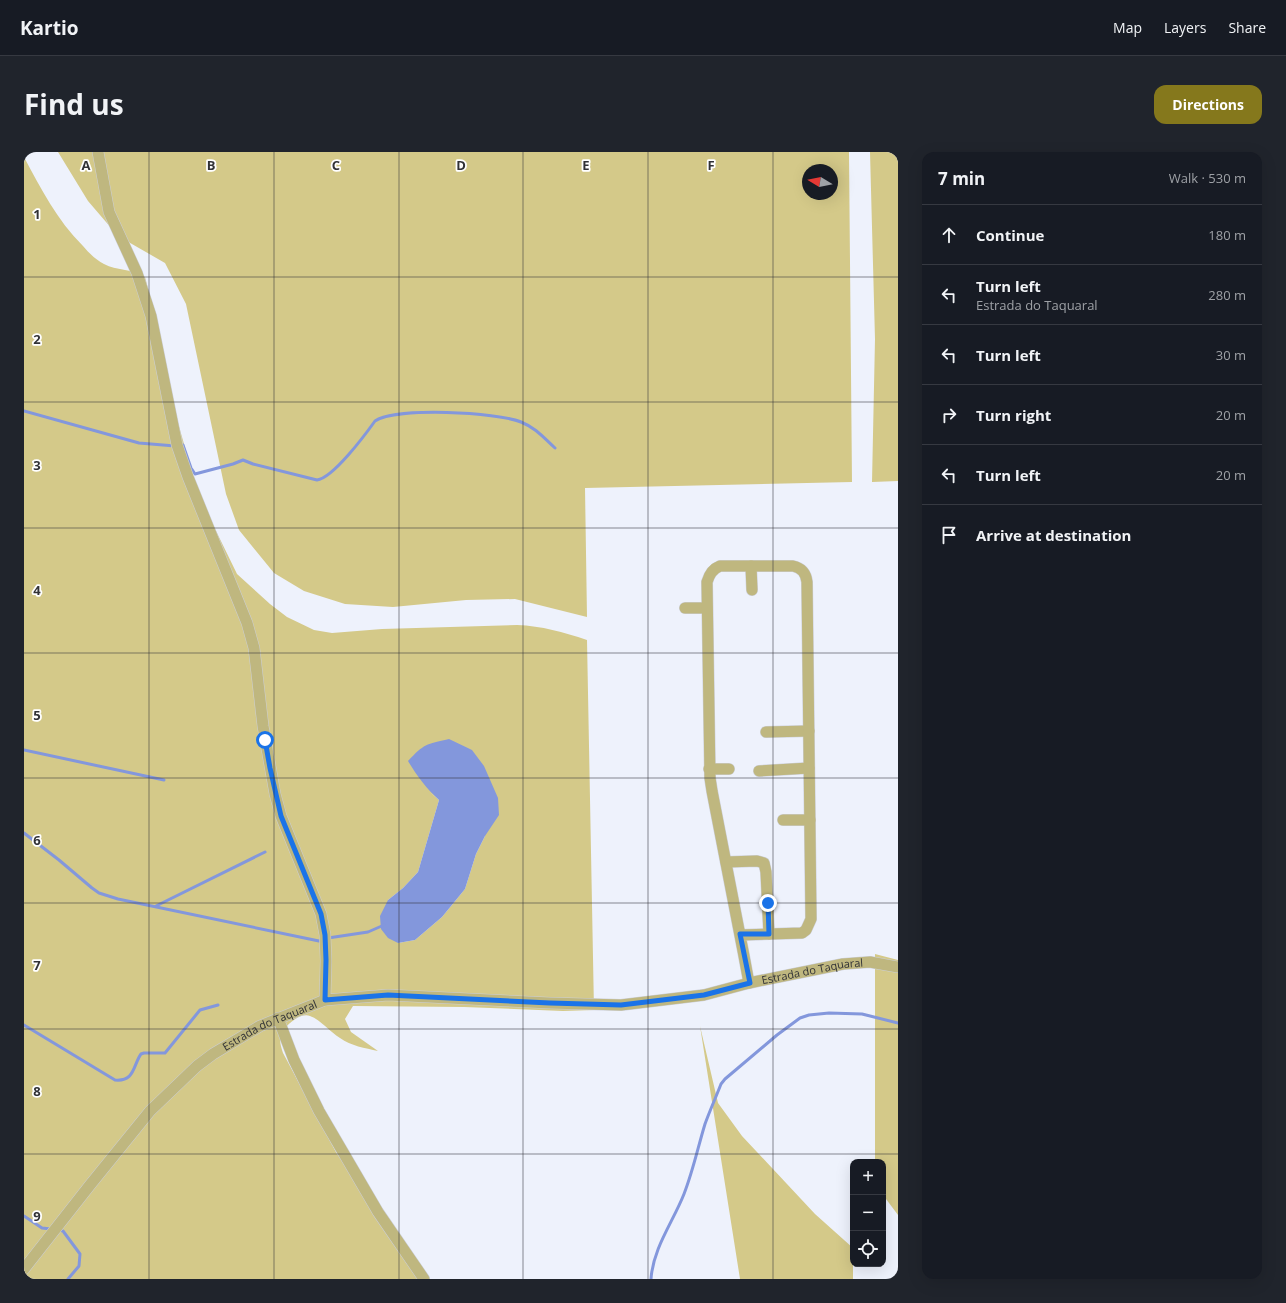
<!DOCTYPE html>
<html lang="en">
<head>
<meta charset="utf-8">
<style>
	body { margin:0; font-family:"Open Sans",sans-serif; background:#20242c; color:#f1f3f6 }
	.controls { position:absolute; right:12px; bottom:12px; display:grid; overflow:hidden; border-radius:8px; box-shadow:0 4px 16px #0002 }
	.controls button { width:36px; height:36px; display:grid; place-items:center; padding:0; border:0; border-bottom:1px solid #363941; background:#171b24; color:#f1f3f6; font:20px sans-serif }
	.compass { position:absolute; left:778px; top:12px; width:36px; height:36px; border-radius:50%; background:#171b24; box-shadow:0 4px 16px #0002; rotate:280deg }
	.stop { position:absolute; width:12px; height:12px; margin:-9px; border:3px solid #1a73e8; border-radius:50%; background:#fff }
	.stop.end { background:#1a73e8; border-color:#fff; box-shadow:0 1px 4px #0008 }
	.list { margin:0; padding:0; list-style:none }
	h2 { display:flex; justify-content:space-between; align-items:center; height:52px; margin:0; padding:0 16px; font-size:17px }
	h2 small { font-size:13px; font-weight:400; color:#9ea1a6 }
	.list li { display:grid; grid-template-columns:26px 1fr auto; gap:12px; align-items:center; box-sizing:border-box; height:60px; padding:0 16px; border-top:1px solid #363941 }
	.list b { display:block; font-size:15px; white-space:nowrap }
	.list p { margin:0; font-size:13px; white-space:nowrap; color:#9ea1a6 }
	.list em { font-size:13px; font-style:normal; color:#9ea1a6 }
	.icon { flex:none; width:22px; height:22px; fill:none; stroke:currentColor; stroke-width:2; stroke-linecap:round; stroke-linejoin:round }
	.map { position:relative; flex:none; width:874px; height:1127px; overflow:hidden; border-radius:12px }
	header { display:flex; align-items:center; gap:24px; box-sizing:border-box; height:56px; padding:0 20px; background:#171b24; border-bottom:1px solid #363941 }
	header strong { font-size:19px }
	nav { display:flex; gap:22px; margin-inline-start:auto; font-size:14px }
	.intro { display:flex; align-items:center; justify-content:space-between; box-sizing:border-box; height:96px; padding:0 24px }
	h1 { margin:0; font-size:28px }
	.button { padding:10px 18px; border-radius:12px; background:#85781c; color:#fff; font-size:14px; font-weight:700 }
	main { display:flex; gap:24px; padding:0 24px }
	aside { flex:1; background:#171b24; border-radius:12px; box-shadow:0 4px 16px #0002 }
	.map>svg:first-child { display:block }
	.green { fill:#d4c989; fill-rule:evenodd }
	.water { fill:#8397dc }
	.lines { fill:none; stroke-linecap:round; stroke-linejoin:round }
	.stream { stroke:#8397dc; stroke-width:3 }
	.minor-casing { stroke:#cccfd8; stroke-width:12 }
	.minor { stroke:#bfb77f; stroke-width:11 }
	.route { stroke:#1a73e8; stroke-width:5 }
	.grid { fill:none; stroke:#313236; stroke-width:1; stroke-opacity:0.55 }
	.labels { text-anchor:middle; stroke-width:3.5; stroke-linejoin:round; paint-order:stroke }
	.street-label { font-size:11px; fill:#313236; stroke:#fff }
	.grid-label { font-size:13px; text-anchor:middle; font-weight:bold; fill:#313236; stroke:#fff; stroke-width:3.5; stroke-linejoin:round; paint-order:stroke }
</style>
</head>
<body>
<header>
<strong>Kartio</strong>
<nav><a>Map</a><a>Layers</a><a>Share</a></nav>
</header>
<div class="intro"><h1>Find us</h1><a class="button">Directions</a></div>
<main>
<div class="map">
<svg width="874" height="1127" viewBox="0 0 874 1127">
	<rect width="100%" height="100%" fill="#eef2fc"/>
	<g class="green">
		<path d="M 34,0 L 825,0 L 828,330 L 561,336 L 563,465 L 491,447 L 442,448 L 369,455 L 321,452 L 280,439 L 250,421 L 215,378 L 202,342 L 162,152 L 141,111 L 94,84 L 64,49 ZM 784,18 L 808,18 L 808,42 L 784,42 Z"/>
		<path d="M 846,0 L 874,0 L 874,329 L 848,330 L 851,187 Z"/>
		<path d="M 0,5 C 17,37 33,68 59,94 C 65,101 72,108 80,112 C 93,119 106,116 121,125 L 126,144 L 154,271 L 175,344 L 213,422 L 246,452 L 263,465 L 290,478 L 308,481 L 358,477 L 493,473 C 518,474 539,480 563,488 L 570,858 L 539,859 L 440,855 L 329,854 L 321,867 L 327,880 L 354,899 C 341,896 327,894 316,886 C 306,880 297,868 286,864 C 276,860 260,874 257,883 C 255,889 257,895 259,901 L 313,1002 L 344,1035 L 401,1127 L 0,1127 ZM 406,640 L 461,684 L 452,702 L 441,737 L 418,765 L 391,788 L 374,791 L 364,748 L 379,736 L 394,720 L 415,648 Z"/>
		<path d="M 851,802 L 874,808 L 874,1063 L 859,1043 L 859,1010 L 851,1010 Z"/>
		<path d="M 676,874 L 694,951 L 718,984 L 791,1062 L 829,1096 L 829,1127 L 716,1127 Z"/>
	</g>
	<path class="water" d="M 425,587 L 448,598 L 460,614 L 474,646 L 475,663 L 461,684 L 452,702 L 441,737 L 418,765 L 391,788 L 374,791 L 364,786 L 357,777 L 356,764 L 364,748 L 379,736 L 394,720 L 415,648 C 402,636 393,624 384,609 C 400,592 402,592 425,587 Z"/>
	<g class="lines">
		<g class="stream">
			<path d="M 0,259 L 115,291 L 151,294"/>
			<path d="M 157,293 L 159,293 L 167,316 L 171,322 L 209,312 L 219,308 L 229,312 L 293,328 C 309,326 341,283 351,269 C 372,255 473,260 497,270 C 512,276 519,285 531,296"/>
			<path d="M 0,598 L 140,628"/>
			<path d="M 0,681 L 35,708 L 68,736 L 75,741 L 94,747 L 295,789 L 298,788"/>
			<path d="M 132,754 L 241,700"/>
			<path d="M 304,786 L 344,780 L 360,773"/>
			<path d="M 0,873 L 91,928 C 111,930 109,913 117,902 L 120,901 L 141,901 L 176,858 L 194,853"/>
			<path d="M 0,1064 L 18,1076 L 27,1077"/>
			<path d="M 35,1078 L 39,1079 L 56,1102 L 55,1114 L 44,1127"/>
			<path d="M 627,1127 C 629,1096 649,1070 660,1042 C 669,1019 674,995 681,972 C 686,958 692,945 697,932 L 701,927 L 753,883 L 776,866 L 785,863 L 805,861 L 838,862 L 874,871"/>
		</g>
		<defs>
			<g id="minor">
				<path d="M 74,0 L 85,60 L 113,121 L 127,164 L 153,293 L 164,325 L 223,471 L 230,496 L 239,574 L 251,642 L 257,664 L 297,762 L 301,783 L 302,809 L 301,848"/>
				<path d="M 727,414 L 728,438"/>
				<path d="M 661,456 L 683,456"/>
				<path d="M 742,580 L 785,579"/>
				<path d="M 685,617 L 705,617"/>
				<path d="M 735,619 L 785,616"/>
				<path d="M 759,668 L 786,668"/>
				<path d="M 702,710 L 733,709 L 740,711 L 742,720 L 745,782"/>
				<path d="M 716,783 L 778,781 L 782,778 L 787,767 L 783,430 C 782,421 778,416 769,414 L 696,414 C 688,417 685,423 683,430 L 686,626 L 688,639 L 720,804 L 725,831"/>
				<path d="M 254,866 L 270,908 L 295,959 L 354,1060 L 400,1127"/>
				<path id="s1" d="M 0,1117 L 66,1033 L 126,959 L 173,914 L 189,902 L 236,874 L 301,848 L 364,843 L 526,851 L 597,853 L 680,843 L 725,831 L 819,812 L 846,810 L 874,815"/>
			</g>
		</defs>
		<use href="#minor" class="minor-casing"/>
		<use href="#minor" class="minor"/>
	</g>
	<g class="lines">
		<path class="route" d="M 241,588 L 246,616 L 257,664 L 297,762 L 301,783 L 302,808 L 301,848 L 364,843 L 526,851 L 597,853 L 680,843 L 726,831 L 716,782 L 745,782 L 744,751"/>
	</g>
	<path class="grid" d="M 125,0 L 125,1127M 250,0 L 250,1127M 375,0 L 375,1127M 499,0 L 499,1127M 624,0 L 624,1127M 749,0 L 749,1127M 0,125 L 874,125M 0,250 L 874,250M 0,376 L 874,376M 0,501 L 874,501M 0,626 L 874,626M 0,751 L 874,751M 0,877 L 874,877M 0,1002 L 874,1002"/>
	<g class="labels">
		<g class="street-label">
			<text dy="4" stroke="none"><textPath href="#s1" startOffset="903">Estrada do Taquaral</textPath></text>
			<text dy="4" stroke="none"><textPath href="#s1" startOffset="351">Estrada do Taquaral</textPath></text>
		</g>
	</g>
	<g class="grid-label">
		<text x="62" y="18">A</text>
		<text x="187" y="18">B</text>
		<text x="312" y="18">C</text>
		<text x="437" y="18">D</text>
		<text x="562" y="18">E</text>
		<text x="687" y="18">F</text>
		<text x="13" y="67">1</text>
		<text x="13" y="192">2</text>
		<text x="13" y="318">3</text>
		<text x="13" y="443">4</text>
		<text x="13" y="568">5</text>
		<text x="13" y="693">6</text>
		<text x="13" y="818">7</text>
		<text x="13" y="944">8</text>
		<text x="13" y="1069">9</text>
	</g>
</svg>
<div class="controls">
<button>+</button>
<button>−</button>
<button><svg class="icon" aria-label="locate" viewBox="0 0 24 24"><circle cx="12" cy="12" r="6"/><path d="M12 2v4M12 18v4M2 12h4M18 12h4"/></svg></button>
</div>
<svg class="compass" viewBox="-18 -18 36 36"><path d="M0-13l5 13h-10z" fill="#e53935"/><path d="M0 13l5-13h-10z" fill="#9ea1a6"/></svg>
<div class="stop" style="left:241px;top:588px"></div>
<div class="stop end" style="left:744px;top:751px"></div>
</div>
<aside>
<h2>7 min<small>Walk · 530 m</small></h2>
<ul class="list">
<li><svg class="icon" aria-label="ahead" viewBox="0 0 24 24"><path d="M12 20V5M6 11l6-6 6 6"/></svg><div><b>Continue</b></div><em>180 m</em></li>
<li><svg class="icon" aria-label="left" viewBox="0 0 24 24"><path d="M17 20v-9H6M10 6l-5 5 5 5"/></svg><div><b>Turn left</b><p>Estrada do Taquaral</p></div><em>280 m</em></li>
<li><svg class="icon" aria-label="left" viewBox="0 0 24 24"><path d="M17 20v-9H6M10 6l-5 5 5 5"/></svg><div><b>Turn left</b></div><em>30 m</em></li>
<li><svg class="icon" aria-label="right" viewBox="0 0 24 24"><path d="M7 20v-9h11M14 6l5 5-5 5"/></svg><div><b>Turn right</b></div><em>20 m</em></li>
<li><svg class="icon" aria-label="left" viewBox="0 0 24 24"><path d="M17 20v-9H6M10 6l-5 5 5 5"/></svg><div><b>Turn left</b></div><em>20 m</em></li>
<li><svg class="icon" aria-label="arrive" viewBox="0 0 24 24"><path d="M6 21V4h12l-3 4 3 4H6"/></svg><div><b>Arrive at destination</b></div></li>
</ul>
</aside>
</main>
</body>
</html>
